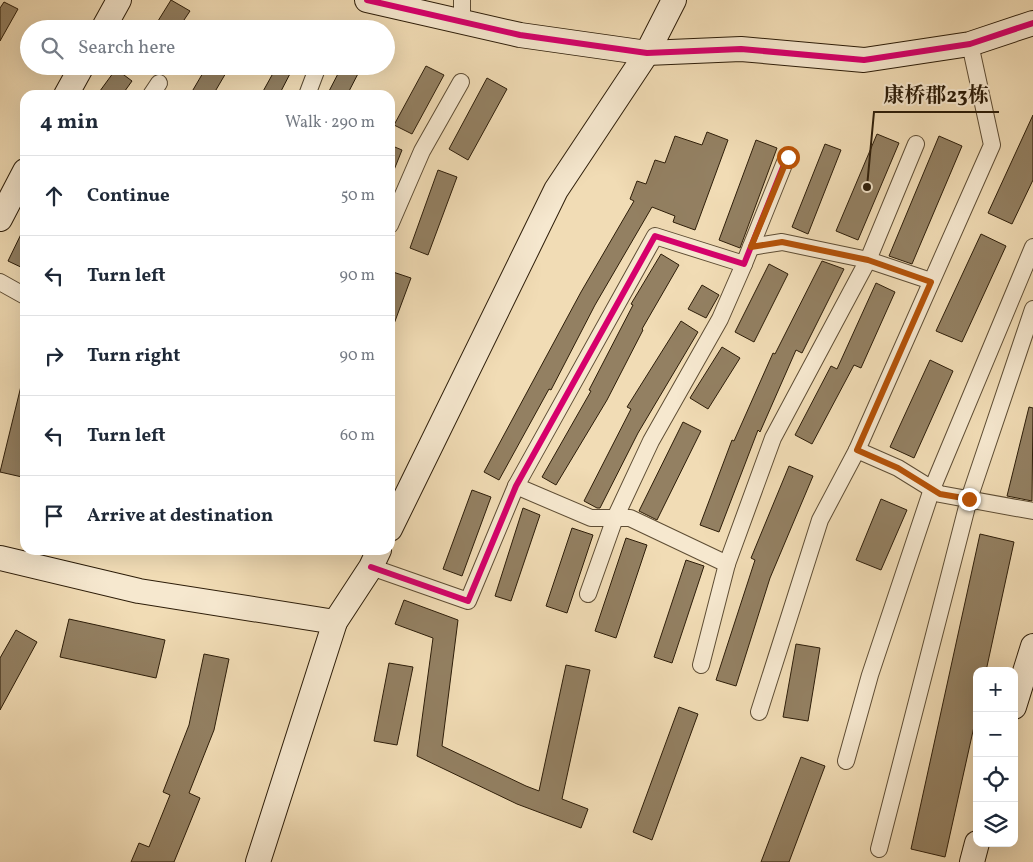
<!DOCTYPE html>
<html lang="en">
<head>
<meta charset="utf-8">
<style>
	body { margin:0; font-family:Vollkorn,"Noto Serif SC",serif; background:#f2f2f3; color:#1f2937 }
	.controls { position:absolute; right:15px; bottom:15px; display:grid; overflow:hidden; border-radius:10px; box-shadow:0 5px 20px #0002 }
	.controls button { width:45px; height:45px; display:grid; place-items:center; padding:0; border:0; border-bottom:1px solid #e0e1e3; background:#fff; color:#1f2937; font:25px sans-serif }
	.stop { position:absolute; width:15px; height:15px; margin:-11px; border:4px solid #b45309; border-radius:50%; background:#fff }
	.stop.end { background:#b45309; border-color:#fff; box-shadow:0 1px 5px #0008 }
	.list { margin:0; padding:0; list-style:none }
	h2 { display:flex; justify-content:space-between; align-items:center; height:65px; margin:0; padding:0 20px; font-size:21px }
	h2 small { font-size:16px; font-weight:400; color:#747a83 }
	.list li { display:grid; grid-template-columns:32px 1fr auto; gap:15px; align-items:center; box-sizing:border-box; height:80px; padding:0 20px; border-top:1px solid #e0e1e3 }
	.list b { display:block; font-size:19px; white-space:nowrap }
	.list em { font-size:16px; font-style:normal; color:#747a83 }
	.icon { flex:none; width:28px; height:28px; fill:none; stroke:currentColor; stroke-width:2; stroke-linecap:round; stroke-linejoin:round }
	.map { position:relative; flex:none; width:1033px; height:862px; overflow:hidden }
	.search { position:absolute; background:#fff; box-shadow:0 5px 20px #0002; left:20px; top:20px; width:375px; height:55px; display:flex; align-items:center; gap:12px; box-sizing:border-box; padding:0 18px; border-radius:28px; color:#747a83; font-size:19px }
	.panel { position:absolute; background:#fff; box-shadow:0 5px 20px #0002; left:20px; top:90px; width:375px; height:465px; border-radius:15px }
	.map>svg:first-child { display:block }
	.building { fill:#938062; stroke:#2d1d09 }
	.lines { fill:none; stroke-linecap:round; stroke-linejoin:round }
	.street-casing { stroke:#5e4d34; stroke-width:18 }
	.secondary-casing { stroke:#2d1d09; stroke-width:26 }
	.street { stroke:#f6e8cf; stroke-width:16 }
	.secondary { stroke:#f6e8cf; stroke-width:24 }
	.cycleway-casing { stroke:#f6e8cf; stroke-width:9 }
	.cycleway { stroke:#d6006c; stroke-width:6 }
	.route { stroke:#b45309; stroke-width:6 }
	.leader { fill:none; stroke:#2d1d09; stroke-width:2 }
	.callout-dot { fill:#2d1d09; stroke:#f6e8cf; stroke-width:2 }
	.callout-label { font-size:21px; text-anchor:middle; font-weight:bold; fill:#2d1d09; stroke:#f6e8cf; stroke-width:4; stroke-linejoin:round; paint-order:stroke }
</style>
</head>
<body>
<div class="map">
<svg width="1033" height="862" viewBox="0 0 1033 862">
	<rect width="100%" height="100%" fill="#f1dcb5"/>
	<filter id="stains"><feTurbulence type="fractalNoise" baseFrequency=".004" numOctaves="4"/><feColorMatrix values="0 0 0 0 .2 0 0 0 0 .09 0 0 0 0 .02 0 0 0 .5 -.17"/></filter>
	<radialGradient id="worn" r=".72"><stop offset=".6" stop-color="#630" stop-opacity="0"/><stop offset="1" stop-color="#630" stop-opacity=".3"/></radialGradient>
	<g class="building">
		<path d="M 171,0 L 190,11 L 178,29 L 153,29 Z"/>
		<path d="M 4,2 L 18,9 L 0,41 L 0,8 Z"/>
		<path d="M 207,66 L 230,66 L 213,95 L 190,95 Z"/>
		<path d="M 277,66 L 294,66 L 279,95 L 261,95 Z"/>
		<path d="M 342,66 L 362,66 L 347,95 L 327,95 Z"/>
		<path d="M 426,66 L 444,75 L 412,134 L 394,125 Z"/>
		<path d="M 116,69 L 132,81 L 122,95 L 97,95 Z"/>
		<path d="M 487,78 L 507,89 L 468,160 L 449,149 Z"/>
		<path d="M 1033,115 L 1033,180 L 1012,224 L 988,213 Z"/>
		<path d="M 707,132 L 728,140 L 695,230 L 673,222 L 675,216 L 652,207 L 595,305 L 551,390 L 549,389 L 499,480 L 484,472 L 581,292 L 634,201 L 630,199 L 637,181 L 646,184 L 655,160 L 665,163 L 675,136 L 702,145 Z"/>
		<path d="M 877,134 L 899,143 L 858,240 L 836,231 Z"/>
		<path d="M 939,136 L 962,146 L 912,264 L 889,256 Z"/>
		<path d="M 756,140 L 777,148 L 740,248 L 719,240 Z"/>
		<path d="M 825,144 L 841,150 L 808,234 L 792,227 Z"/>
		<path d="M 390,145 L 402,150 L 390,180 Z"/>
		<path d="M 438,170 L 457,177 L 428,255 L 410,248 Z"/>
		<path d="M 25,226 L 25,269 L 8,261 Z"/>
		<path d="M 981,234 L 1006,246 L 962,342 L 936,331 Z"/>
		<path d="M 661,254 L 679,265 L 642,329 L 643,330 L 607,400 L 556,485 L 542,477 L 591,391 L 589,390 L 633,305 L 631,304 Z"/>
		<path d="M 822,261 L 844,269 L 802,353 L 796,350 L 760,432 L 758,430 L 719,532 L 700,525 L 732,440 L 734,441 L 773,353 L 775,354 Z"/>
		<path d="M 769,264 L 788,274 L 754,342 L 735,332 Z"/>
		<path d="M 390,271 L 411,278 L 391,332 L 390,332 Z"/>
		<path d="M 876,283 L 895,292 L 861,368 L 854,365 L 812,444 L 795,435 L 831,366 L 837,369 Z"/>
		<path d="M 702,285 L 719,295 L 706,318 L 688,309 Z"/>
		<path d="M 681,321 L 698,332 L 638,433 L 600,508 L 597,508 L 584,501 L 631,409 L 627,407 Z"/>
		<path d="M 722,347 L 740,358 L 708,409 L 690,398 Z"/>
		<path d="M 930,360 L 953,371 L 914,458 L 890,447 Z"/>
		<path d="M 21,386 L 25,386 L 25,463 L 22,477 L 0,472 Z"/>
		<path d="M 1029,407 L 1033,408 L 1032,501 L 1007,496 Z"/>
		<path d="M 683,422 L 701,431 L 657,520 L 639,511 Z"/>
		<path d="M 789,466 L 813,476 L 770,578 L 736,686 L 716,680 L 755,560 L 751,558 Z"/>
		<path d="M 472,490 L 491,497 L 462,576 L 443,569 Z"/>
		<path d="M 881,499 L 907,510 L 881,570 L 856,560 Z"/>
		<path d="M 523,508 L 540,515 L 511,601 L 495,596 Z"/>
		<path d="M 572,528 L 593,535 L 567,613 L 546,606 Z"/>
		<path d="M 980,534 L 1014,542 L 986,671 L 977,671 L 977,713 L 945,857 L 911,849 Z"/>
		<path d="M 626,538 L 647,545 L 616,638 L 595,631 Z"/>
		<path d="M 686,560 L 704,566 L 672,663 L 654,657 Z"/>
		<path d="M 404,600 L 458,620 L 442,746 L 526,786 L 539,791 L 566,665 L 590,670 L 562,799 L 588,809 L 581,828 L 517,804 L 417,756 L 433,638 L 395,624 Z"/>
		<path d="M 69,619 L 165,640 L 156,678 L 60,657 Z"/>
		<path d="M 16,630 L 37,642 L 0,710 L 0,658 Z"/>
		<path d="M 796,644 L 820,648 L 808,721 L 783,717 Z"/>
		<path d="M 204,654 L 229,659 L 214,730 L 189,793 L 200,798 L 174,862 L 131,862 L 139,843 L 149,847 L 170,795 L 163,792 L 189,725 Z"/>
		<path d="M 389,663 L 413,667 L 397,745 L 374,741 Z"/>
		<path d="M 679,707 L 698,714 L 652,840 L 633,832 Z"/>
		<path d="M 801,757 L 825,766 L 789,862 L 761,862 Z"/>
	</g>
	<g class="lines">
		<defs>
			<g id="street">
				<path d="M 462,22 L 462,0"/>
				<path d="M 970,44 L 992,145 L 857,450 L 898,468 L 940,494 L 1033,511"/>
				<path d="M 151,95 L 159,83"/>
				<path d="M 307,95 L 318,66"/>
				<path d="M 390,225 L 422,151 L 461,82"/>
				<path d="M 751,247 L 782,242 L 868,260 L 931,281"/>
				<path d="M 0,282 L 25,296"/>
				<path d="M 516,486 L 591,518 L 630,518 L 727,564"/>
				<path d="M 371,567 L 468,601 L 516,486 L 655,236 L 744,264 L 787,157"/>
				<path d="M 588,594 L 615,518 L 651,441 L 720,319 L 744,264"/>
				<path d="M 701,665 L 727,564 L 773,438 L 868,260 L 916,144"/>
				<path d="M 759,712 L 820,520 L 857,450"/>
				<path d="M 846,761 L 870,675 L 932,489 L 1033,247"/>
				<path d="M 879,849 L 969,499 L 1033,309"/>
			</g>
			<g id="secondary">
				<path d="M 367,0 L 520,35 L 647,53 L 741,49 L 864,60 L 970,44 L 1033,23"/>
				<path d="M 103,29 L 119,0"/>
				<path d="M 66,95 L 82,66"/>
				<path d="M 0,219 L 25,171"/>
				<path d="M 390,529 L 556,190 L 647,53 L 674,0"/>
				<path d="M 0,558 L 139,591 L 335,622"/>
				<path d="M 1014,707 L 1033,646"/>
				<path d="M 258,862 L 335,622 L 371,567 L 379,550"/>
				<path d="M 972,862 L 977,843"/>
			</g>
		</defs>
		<use href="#street" class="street-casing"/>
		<use href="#secondary" class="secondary-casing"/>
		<use href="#street" class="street"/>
		<use href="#secondary" class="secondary"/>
		<defs>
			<g id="cycleway">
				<path d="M 367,0 L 520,35 L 647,53 L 741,49 L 864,60 L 970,44 L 1033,23"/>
				<path d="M 371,567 L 468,601 L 516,486 L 655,236 L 744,264 L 787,157"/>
			</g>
		</defs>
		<use href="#cycleway" class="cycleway-casing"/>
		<use href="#cycleway" class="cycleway"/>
	</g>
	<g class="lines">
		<path class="route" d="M 788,157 L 751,247 L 782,242 L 868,260 L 931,282 L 857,450 L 898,468 L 940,494 L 969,499"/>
	</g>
	<path class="leader" d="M867 187L874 112H999"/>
	<circle class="callout-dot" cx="867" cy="187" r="5"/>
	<g class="callout-label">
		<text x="936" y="102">康桥郡23栋</text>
	</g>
	<rect width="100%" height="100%" filter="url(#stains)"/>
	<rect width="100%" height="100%" fill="url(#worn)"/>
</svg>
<div class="controls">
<button>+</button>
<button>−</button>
<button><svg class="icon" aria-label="locate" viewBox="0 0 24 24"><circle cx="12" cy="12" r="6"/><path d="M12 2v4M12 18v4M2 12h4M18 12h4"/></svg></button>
<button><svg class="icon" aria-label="layers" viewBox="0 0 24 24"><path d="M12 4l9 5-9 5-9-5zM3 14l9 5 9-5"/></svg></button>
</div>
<div class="stop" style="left:788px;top:157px"></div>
<div class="stop end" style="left:969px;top:499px"></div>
<div class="search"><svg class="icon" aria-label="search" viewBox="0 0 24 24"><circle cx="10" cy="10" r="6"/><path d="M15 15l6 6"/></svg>Search here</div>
<section class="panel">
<h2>4 min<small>Walk · 290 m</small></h2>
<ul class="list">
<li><svg class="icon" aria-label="ahead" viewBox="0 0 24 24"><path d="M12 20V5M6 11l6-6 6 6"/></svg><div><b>Continue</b></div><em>50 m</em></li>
<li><svg class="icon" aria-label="left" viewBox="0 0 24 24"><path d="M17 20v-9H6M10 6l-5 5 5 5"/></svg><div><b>Turn left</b></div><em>90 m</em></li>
<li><svg class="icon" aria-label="right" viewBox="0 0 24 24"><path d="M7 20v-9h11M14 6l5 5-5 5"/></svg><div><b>Turn right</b></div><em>90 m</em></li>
<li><svg class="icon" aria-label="left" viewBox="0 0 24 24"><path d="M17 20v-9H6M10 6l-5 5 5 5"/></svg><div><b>Turn left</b></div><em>60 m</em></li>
<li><svg class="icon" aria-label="arrive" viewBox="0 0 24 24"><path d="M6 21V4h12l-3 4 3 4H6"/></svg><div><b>Arrive at destination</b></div></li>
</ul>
</section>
</div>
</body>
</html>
